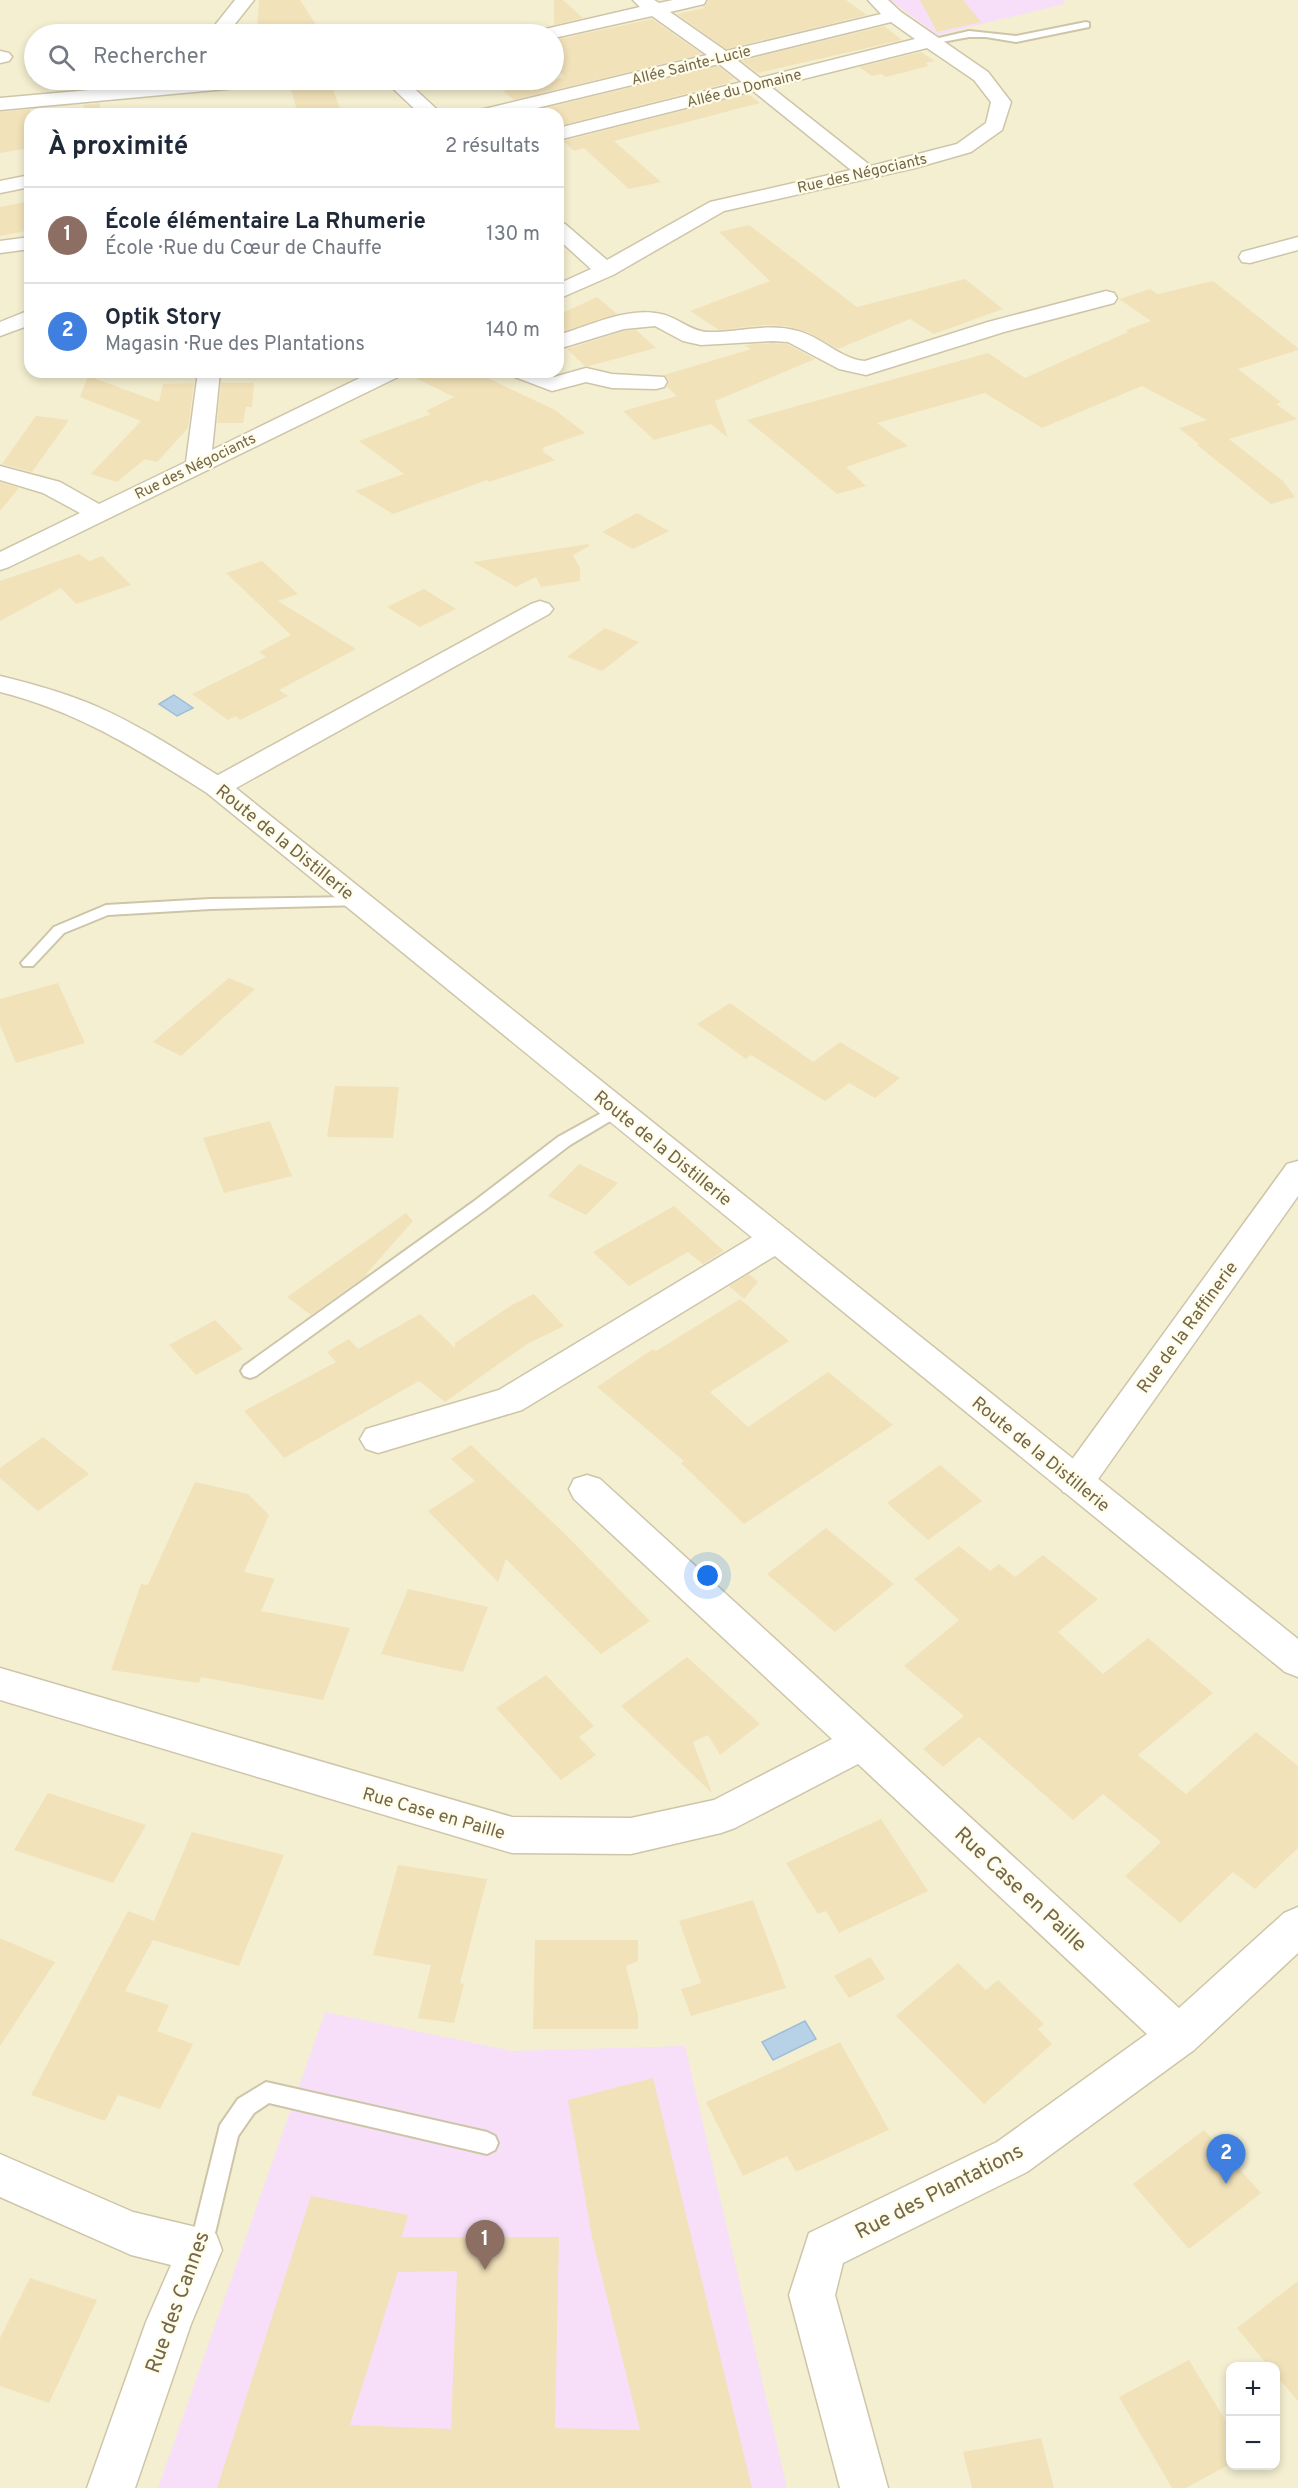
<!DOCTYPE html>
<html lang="fr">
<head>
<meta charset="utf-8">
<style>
	body { margin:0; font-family:Overpass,sans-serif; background:#f6f6f7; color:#1f2937 }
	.controls { position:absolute; right:18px; bottom:18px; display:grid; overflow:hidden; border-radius:12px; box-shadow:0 3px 9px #0003 }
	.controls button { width:54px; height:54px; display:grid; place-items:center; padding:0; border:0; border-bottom:2px solid #e0e1e3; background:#fff; color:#1f2937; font:30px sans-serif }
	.you { position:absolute; left:708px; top:1576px; width:21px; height:21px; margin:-15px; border:4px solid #fff; border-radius:50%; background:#1a73e8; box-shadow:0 0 0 9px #1a73e833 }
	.badge { display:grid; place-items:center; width:39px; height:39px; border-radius:50%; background:#b45309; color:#fff; font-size:20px; font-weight:700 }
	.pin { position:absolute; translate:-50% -50px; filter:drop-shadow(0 2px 3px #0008) }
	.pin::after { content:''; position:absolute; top:32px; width:21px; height:18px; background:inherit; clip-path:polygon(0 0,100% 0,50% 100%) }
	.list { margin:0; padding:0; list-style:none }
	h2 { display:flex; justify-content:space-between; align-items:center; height:78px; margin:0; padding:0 24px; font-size:26px }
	h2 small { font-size:20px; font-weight:400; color:#747a83 }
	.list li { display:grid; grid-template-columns:39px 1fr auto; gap:18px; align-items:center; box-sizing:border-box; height:96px; padding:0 24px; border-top:2px solid #e0e1e3 }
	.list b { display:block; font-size:22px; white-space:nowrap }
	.list p { margin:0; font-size:20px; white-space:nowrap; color:#747a83 }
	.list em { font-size:20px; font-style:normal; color:#747a83 }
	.icon { flex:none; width:33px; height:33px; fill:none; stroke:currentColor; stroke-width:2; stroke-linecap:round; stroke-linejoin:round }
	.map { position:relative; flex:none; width:1298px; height:2488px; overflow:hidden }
	.search { position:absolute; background:#fff; box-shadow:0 3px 9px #0003; left:24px; top:24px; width:540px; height:66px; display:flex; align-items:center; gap:15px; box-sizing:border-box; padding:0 21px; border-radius:33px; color:#747a83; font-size:22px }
	.panel { position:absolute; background:#fff; box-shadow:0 3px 9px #0003; left:24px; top:108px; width:540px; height:270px; border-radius:18px }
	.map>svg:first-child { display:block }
	.residential { fill:#f4efd1; fill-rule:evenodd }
	.education { fill:#f7dff9 }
	.water { fill:#b7d1e6; stroke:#9dbdd8; stroke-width:1.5 }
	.building { fill:#f2e2ba; fill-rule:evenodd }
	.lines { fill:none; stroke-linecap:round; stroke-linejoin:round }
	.service-casing { stroke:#cec5a9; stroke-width:4 }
	.minor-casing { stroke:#cec5a9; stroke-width:3 }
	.tertiary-casing { stroke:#cec5a9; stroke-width:3 }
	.service { fill:#fff; fill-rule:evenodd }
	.minor { fill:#fff; fill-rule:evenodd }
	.tertiary { fill:#fff; fill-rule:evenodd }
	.labels { text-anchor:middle; stroke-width:4.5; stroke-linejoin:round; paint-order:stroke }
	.far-street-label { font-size:15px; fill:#746649; stroke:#fffde9 }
	.street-label { font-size:18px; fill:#746649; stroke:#fffde9 }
	.near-street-label { font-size:21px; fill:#746649; stroke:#fffde9 }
</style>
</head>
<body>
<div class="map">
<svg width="1298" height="2488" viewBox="0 0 1298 2488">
	<rect width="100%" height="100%" fill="#fcfae3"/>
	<path class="residential" d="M 0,0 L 1298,0 L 1298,2488 L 0,2488 ZM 34,34 L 554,34 L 554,80 L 34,80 ZM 30,114 L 558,114 L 558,372 L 30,372 ZM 1230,2366 L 1276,2366 L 1276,2466 L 1230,2466 Z"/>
	<g class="education">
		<path d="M 890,0 L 1065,0 L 1064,4 L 937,35 Z"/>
		<path d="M 325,2012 L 512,2051 L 685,2046 L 787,2488 L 158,2488 Z"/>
	</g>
	<g class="water">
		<path d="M 174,695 L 193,708 L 177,716 L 159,704 Z"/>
		<path d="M 805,2021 L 816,2039 L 773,2060 L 762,2042 Z"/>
	</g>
	<g class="building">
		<path d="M 259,0 L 300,0 L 316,25 L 257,28 Z"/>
		<path d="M 554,0 L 563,0 L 583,18 L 554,25 Z"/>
		<path d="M 708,0 L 846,0 L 867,15 L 726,49 L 677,14 L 704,8 L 702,7 L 706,5 Z"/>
		<path d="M 920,0 L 963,0 L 981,22 L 937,32 Z"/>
		<path d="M 652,19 L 702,54 L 514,100 L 503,91 L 565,77 L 554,67 L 554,40 Z"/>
		<path d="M 92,25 L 96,34 L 60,34 L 59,31 Z"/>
		<path d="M 884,26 L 902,40 L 758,73 L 742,61 Z"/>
		<path d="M 921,52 L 935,61 L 925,63 L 929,66 L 886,77 L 881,74 L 872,76 L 859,67 Z"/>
		<path d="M 718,66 L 734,79 L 728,80 L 732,82 L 558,126 L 558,114 L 529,112 Z"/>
		<path d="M 75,80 L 111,80 L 113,86 L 78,89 Z"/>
		<path d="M 331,84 L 342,114 L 298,114 L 291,89 Z"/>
		<path d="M 748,94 L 760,103 L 614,141 L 661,182 L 629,189 L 584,148 L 574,151 L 563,141 Z"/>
		<path d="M 100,103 L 100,114 L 86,114 L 83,105 Z"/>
		<path d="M 30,109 L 30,148 L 0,153 L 0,112 Z"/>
		<path d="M 30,201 L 30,230 L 0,236 L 0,207 Z"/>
		<path d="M 749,225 L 857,307 L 965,279 L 1003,309 L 934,334 L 910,319 L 838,349 L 808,332 L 787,326 L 764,325 L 719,330 L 690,311 L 770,281 L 719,232 Z"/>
		<path d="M 1213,281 L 1298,348 L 1298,350 L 1238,369 L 1281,402 L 1276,404 L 1297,419 L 1229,439 L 1283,481 L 1295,497 L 1271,504 L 1197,445 L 1199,444 L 1179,428 L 1207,420 L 1142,386 L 1042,428 L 985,393 L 877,423 L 908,446 L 846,467 L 866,486 L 837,494 L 747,420 L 988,353 L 1025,378 L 1128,332 L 1126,330 L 1151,321 L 1119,299 L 1150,289 L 1158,294 Z"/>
		<path d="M 597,297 L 617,314 L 558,333 L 558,315 Z"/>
		<path d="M 636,330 L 656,348 L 589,366 L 585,366 L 567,349 L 624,331 Z"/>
		<path d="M 773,343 L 787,344 L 815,359 L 715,401 L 728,438 L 711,424 L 654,440 L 623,411 L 677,396 L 667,387 L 669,381 L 664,375 L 751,349 L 744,345 Z"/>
		<path d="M 403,372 L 475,372 L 555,410 L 585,433 L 542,448 L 545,450 L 542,451 L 555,460 L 489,482 L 487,480 L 393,514 L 355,491 L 404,474 L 359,441 L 431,414 L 426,411 L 454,397 Z"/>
		<path d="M 88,376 L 159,402 L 163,384 L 194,383 L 188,428 L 157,462 L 145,459 L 117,482 L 91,474 L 141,421 L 80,397 Z"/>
		<path d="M 221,383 L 254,383 L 252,407 L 246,407 L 243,423 L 217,423 Z"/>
		<path d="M 36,416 L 69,420 L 32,472 L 2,464 Z"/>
		<path d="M 0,482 L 19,488 L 0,511 Z"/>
		<path d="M 637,513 L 669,531 L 633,549 L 602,532 Z"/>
		<path d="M 588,544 L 589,546 L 573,555 L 580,568 L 580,581 L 541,587 L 536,577 L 516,587 L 473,562 Z"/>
		<path d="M 79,554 L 89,561 L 102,556 L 131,585 L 76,604 L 61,588 L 0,621 L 0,581 Z"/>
		<path d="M 262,561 L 298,594 L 278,601 L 356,649 L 279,690 L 288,696 L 240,720 L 236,716 L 228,720 L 192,694 L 266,657 L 259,652 L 291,635 L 226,573 Z"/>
		<path d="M 424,589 L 456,609 L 420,627 L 387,607 Z"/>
		<path d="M 605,628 L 639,642 L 602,671 L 567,657 Z"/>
		<path d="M 229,978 L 255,989 L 181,1056 L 153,1042 Z"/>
		<path d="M 58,983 L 85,1043 L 16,1063 L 0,1025 L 0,999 Z"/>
		<path d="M 730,1003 L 813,1062 L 840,1042 L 900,1078 L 875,1098 L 849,1083 L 825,1101 L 751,1055 L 746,1059 L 697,1024 Z"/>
		<path d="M 335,1086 L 399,1087 L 393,1138 L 327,1137 Z"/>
		<path d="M 270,1121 L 292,1176 L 224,1193 L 203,1138 Z"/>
		<path d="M 579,1164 L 618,1183 L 586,1215 L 548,1196 Z"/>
		<path d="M 674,1206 L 724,1251 L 703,1264 L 688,1252 L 629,1286 L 593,1252 Z"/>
		<path d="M 406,1213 L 413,1221 L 366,1274 L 367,1275 L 311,1315 L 287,1297 Z"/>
		<path d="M 749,1274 L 758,1282 L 744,1299 L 729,1286 Z"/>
		<path d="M 534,1294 L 564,1326 L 527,1344 L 445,1402 L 419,1381 L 284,1458 L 244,1411 L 336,1362 L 327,1352 L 349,1339 L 358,1349 L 420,1314 L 455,1348 L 455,1343 L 512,1305 Z"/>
		<path d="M 740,1299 L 789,1341 L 710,1392 L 748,1427 L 828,1372 L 893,1425 L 744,1524 L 681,1463 L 684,1461 L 597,1387 L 653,1349 L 656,1351 Z"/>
		<path d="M 215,1320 L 243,1349 L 196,1375 L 169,1345 Z"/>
		<path d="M 43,1437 L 89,1474 L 38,1511 L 0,1478 L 0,1468 Z"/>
		<path d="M 471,1445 L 564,1533 L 650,1621 L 601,1654 L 506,1559 L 498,1582 L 428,1511 L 475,1481 L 451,1459 Z"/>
		<path d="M 940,1465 L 982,1501 L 928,1540 L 887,1503 Z"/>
		<path d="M 195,1482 L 248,1494 L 269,1515 L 244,1572 L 275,1579 L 261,1611 L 350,1628 L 323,1700 L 201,1677 L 199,1683 L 111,1670 L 141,1584 L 148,1585 Z"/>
		<path d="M 826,1528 L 894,1584 L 835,1632 L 767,1574 Z"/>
		<path d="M 959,1546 L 990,1571 L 999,1564 L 1015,1577 L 1043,1555 L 1098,1599 L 1058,1632 L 1103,1674 L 1148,1638 L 1213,1693 L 1138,1755 L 1186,1794 L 1256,1732 L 1298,1766 L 1298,1848 L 1255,1889 L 1233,1872 L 1180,1923 L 1125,1876 L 1161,1842 L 1103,1794 L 1073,1820 L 979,1737 L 943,1767 L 923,1749 L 964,1716 L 904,1666 L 959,1620 L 914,1579 Z"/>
		<path d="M 408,1589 L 488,1607 L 463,1672 L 381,1654 Z"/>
		<path d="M 687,1657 L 760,1724 L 720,1755 L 708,1735 L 693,1742 L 712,1793 L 621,1706 Z"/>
		<path d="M 546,1675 L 594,1726 L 579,1737 L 596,1755 L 561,1780 L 496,1708 Z"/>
		<path d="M 48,1793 L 146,1825 L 113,1883 L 14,1850 Z"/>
		<path d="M 881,1819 L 928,1891 L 839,1933 L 826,1911 L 818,1914 L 786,1863 Z"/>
		<path d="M 192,1832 L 284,1855 L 239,1966 L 153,1940 L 125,1991 L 169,2005 L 157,2031 L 193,2044 L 160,2109 L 118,2095 L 105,2121 L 31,2095 L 128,1911 L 154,1921 Z"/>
		<path d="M 398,1865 L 487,1879 L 460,1983 L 464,1984 L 454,2023 L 418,2018 L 431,1965 L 373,1955 Z"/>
		<path d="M 753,1900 L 786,1988 L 691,2016 L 681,1989 L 701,1983 L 679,1921 Z"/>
		<path d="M 0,1938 L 55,1962 L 0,2046 Z"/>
		<path d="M 535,1940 L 638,1940 L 638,1961 L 626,1966 L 638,2015 L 638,2029 L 533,2029 Z"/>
		<path d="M 870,1957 L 885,1979 L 849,1998 L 834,1976 Z"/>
		<path d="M 958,1963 L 986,1990 L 998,1980 L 1044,2024 L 1038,2029 L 1052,2044 L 984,2104 L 896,2016 Z"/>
		<path d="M 840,2042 L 889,2130 L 796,2172 L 787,2156 L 743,2176 L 706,2102 Z"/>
		<path d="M 653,2078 L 752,2488 L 217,2488 L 311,2196 L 408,2215 L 402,2237 L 559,2237 L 555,2428 L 640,2430 L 592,2237 L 568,2100 ZM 457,2271 L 451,2429 L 350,2425 L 398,2272 Z"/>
		<path d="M 1204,2130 L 1261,2193 L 1189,2249 L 1133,2184 Z"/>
		<path d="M 30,2278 L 97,2300 L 49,2403 L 0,2386 L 0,2338 Z"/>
		<path d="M 1298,2281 L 1298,2401 L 1275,2374 L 1275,2367 L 1269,2367 L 1237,2328 Z"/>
		<path d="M 1189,2360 L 1230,2428 L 1230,2464 L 1186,2488 L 1172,2488 L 1119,2397 Z"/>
		<path d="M 1041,2438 L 1054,2488 L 972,2488 L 963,2452 Z"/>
	</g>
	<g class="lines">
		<defs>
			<g id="service">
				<path d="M 1086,22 L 1089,23 L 1089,27 L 1016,42 L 986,37 L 969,37 L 931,44 L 926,41 L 969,31 L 1016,36 Z"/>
				<path d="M 187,31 L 196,32 L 198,34 L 182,34 Z"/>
				<path d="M 359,897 L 364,899 L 366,902 L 364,905 L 210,909 L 108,915 L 64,933 L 33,966 L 23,966 L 21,963 L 54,927 L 106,905 L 210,899 Z"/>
				<path d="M 616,1105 L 622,1106 L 624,1110 L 622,1114 L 570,1145 L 485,1210 L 256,1376 L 250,1378 L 244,1376 L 241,1371 L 244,1366 L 473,1202 L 558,1137 Z"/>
				<path d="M 266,2082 L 487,2132 L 495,2136 L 498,2143 L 495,2150 L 487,2154 L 269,2103 L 254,2113 L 238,2136 L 211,2250 L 208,2258 L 200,2261 L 192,2258 L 189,2250 L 220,2125 L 238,2099 Z"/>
			</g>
			<g id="minor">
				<path d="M 235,0 L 254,0 L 227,34 L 208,34 Z"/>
				<path d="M 633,0 L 654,0 L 659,3 L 673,0 L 706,0 L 704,4 L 670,12 L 726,51 L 881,14 L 868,0 L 888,0 L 901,12 L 988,72 L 1011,102 L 1002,130 L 971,152 L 915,168 L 724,211 L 613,275 L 558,299 L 558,284 L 591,269 L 558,239 L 558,222 L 565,224 L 607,260 L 710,202 L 851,170 L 753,91 L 558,140 L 558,128 L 742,82 L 719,64 L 512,114 L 477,114 L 480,110 L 707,55 L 652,16 L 554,38 L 554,34 L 539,34 L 541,30 L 640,7 ZM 891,22 L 915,39 L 760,78 L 737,60 ZM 927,48 L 974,80 L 991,102 L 986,123 L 957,144 L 871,166 L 771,87 Z"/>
				<path d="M 0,51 L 9,53 L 12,57 L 9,61 L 0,63 Z"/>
				<path d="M 202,80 L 269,80 L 266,84 L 259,86 L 0,110 L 0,98 Z"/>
				<path d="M 384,80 L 405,80 L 442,114 L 420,114 Z"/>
				<path d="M 30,175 L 30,187 L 0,193 L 0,181 Z"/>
				<path d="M 30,237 L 30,249 L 0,253 L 0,241 Z"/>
				<path d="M 1298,237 L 1298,250 L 1250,263 L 1242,262 L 1239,257 L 1242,252 Z"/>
				<path d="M 1106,291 L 1114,293 L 1117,298 L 1114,303 L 1004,332 L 866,375 L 839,369 L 788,342 L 773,341 L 701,345 L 683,341 L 655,326 L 624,329 L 558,349 L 558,335 C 589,326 628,306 661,314 C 677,317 690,331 707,332 C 738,333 768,322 798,331 C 822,337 840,359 865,361 L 988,322 Z"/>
				<path d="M 30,310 L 30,325 L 0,336 L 0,322 Z"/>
				<path d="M 586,368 L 612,374 L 664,377 L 667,382 L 664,387 L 656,389 L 612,388 L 586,382 L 552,391 L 515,377 L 512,372 L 543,372 L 554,377 Z"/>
				<path d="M 198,372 L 220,372 L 212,450 L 372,372 L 401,372 L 398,377 L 9,567 L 0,570 L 0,552 L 80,513 L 43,493 L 0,480 L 0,466 L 60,482 L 99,504 L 186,462 Z"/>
				<path d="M 540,601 L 549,604 L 553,609 L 549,614 L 227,793 L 217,795 L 207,793 L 203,787 L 207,781 L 531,604 Z"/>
				<path d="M 1298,1161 L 1298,1196 L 1089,1492 L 1076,1496 L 1063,1492 L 1058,1482 L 1063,1472 L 1287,1164 Z"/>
				<path d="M 776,1227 L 788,1230 L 792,1239 L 788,1248 L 522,1410 L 378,1453 L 366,1449 L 360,1439 L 366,1429 L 499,1390 L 764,1230 Z"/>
				<path d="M 587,1475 L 600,1479 L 1179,2008 L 1284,1913 L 1298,1907 L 1298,1953 L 1194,2050 L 1027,2172 L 843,2263 L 835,2295 L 888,2488 L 840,2488 L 789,2295 L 809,2233 L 997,2142 L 1147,2034 L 858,1764 L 735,1828 L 721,1833 L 631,1854 L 512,1853 L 0,1700 L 0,1668 L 512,1817 L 631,1818 L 714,1800 L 832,1739 L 574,1499 L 569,1489 L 574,1479 Z"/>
				<path d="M 0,2154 L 133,2212 L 200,2228 L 216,2234 L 222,2250 L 191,2324 L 135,2488 L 87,2488 L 146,2322 L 171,2265 L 131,2255 L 0,2197 Z"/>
			</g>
			<path id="tertiary" d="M 0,676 C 33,684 66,693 98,707 C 143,727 185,755 227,781 L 1298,1639 L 1298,1677 L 1285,1672 L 207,793 C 141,751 77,711 0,692 Z"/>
		</defs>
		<use href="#service" class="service-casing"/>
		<use href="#minor" class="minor-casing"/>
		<use href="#tertiary" class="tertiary-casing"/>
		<use href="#service" class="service"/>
		<use href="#minor" class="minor"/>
		<use href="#tertiary" class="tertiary"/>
	</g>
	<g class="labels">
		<g class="far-street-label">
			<text transform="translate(691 65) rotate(-14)" y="5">Allée Sainte-Lucie</text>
			<text transform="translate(744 88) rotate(-14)" y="5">Allée du Domaine</text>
			<text transform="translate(862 173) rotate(-13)" y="5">Rue des Négociants</text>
			<text transform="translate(195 466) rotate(-26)" y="5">Rue des Négociants</text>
		</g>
		<g class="street-label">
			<text transform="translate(285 842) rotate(39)" y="6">Route de la Distillerie</text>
			<text transform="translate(663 1148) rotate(39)" y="6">Route de la Distillerie</text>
			<text transform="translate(1187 1327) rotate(-54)" y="6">Rue de la Raffinerie</text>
			<text transform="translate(1041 1454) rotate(39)" y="6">Route de la Distillerie</text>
			<text transform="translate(434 1813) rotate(16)" y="6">Rue Case en Paille</text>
		</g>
		<g class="near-street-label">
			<text transform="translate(1021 1889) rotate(43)" y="7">Rue Case en Paille</text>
			<text transform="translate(939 2191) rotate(-27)" y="7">Rue des Plantations</text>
			<text transform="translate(177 2302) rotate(-70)" y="7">Rue des Cannes</text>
		</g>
	</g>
</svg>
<div class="controls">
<button>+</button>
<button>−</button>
</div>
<div class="you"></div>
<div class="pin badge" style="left:485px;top:2270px;background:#8d6e63">1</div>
<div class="pin badge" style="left:1226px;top:2184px;background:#3f7fe0">2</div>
<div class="search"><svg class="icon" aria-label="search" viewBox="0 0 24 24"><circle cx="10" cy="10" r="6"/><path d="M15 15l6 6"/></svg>Rechercher</div>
<section class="panel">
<h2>À proximité<small>2 résultats</small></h2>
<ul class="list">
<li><span class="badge" style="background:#8d6e63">1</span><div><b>École élémentaire La Rhumerie</b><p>École · Rue du Cœur de Chauffe</p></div><em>130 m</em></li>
<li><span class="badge" style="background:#3f7fe0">2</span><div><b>Optik Story</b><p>Magasin · Rue des Plantations</p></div><em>140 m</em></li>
</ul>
</section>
</div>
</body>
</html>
